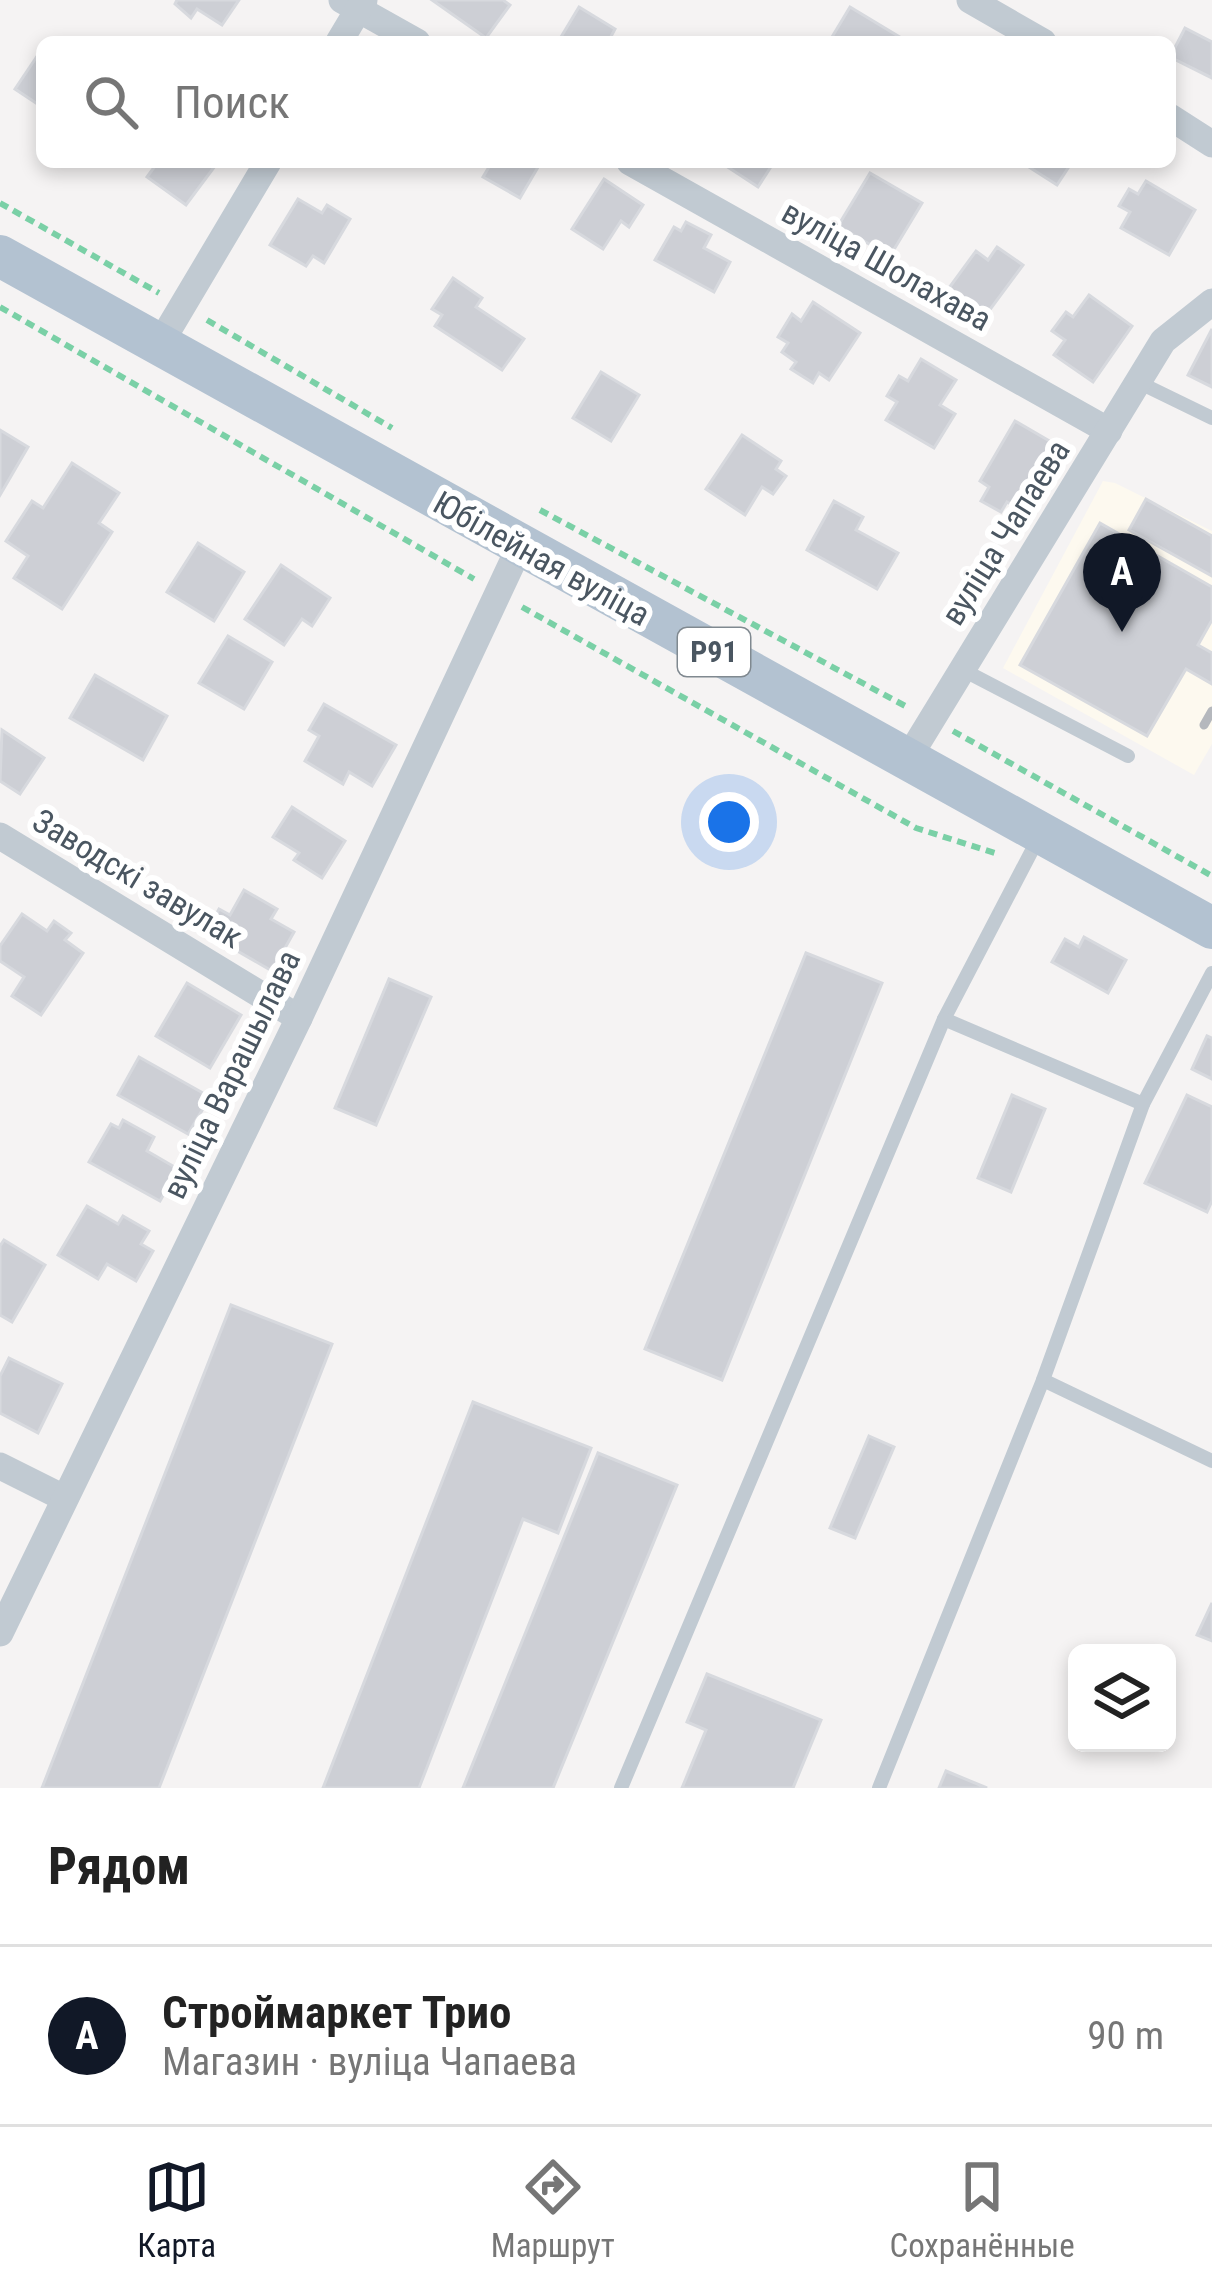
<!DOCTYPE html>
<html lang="ru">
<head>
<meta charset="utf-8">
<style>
	body { margin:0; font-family:"Roboto Condensed",sans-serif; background:#f2f2f2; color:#222 }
	.controls { position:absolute; right:36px; bottom:36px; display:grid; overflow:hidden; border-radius:18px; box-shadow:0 6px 18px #0003 }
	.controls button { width:108px; height:108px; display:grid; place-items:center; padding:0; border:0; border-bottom:3px solid #e0e0e0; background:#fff; color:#222; font:60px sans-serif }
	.you { position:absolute; left:729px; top:822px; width:42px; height:42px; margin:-30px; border:9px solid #fff; border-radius:50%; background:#1a73e8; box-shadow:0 0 0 18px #1a73e833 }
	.badge { display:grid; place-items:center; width:78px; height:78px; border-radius:50%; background:#111827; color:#fff; font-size:39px; font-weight:700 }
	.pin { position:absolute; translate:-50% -99px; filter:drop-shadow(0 3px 6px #0008) }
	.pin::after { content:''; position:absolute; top:63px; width:42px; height:36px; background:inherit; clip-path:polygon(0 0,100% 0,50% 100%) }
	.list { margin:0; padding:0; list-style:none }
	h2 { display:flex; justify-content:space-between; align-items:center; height:156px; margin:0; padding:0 48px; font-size:51px }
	h2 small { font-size:39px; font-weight:400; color:#767676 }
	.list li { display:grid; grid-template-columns:78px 1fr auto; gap:36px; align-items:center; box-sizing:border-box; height:180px; padding:0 48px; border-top:3px solid #e0e0e0 }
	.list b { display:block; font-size:45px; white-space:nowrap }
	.list p { margin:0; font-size:39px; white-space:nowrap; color:#767676 }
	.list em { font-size:39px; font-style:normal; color:#767676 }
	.icon { flex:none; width:66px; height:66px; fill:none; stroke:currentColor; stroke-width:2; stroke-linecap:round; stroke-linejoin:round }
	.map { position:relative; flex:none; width:1212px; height:1788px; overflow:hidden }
	.search { position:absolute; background:#fff; box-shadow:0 6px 18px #0003; left:36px; right:36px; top:36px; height:132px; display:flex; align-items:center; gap:30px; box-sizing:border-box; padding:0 42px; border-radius:18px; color:#767676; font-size:45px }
	.sheet { height:336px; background:#fff }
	nav { display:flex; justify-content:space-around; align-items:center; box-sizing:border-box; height:168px; border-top:3px solid #e0e0e0; background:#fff; font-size:33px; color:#767676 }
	nav a { display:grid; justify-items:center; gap:6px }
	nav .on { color:#111827 }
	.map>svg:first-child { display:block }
	.commercial { fill:#fdf9ef }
	.building { fill:#cdcfd5; stroke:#d7d9de; stroke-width:3 }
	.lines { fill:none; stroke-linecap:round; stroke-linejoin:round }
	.path { stroke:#7ad0a6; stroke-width:6; stroke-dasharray:9 6; stroke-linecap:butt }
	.lane { stroke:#c1cad2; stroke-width:14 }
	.street { stroke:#c1cad2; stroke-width:27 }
	.primary { stroke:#b3c2d1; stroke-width:42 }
	.rail { stroke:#b5b8bd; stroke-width:9 }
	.labels { text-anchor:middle; stroke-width:12; stroke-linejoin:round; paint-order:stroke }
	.shield { fill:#fff; stroke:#808990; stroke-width:3 }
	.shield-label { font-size:30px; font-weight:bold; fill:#4a5661 }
	.street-label { font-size:33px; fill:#4a5661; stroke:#fff }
</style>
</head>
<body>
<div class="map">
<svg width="1212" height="1788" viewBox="0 0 1212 1788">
	<rect width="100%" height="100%" fill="#f5f3f3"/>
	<path class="commercial" d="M 1103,481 L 1115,483 L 1212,531 L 1212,744 L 1194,775 L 1003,668 Z"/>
	<g class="building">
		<path d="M 177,0 L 239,0 L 222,25 L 197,9 L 191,18 L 175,4 Z"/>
		<path d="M 432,0 L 503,0 L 510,5 L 486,38 Z"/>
		<path d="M 579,7 L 615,29 L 608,42 L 558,42 Z"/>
		<path d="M 850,7 L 908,42 L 829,42 Z"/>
		<path d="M 1185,28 L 1212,42 L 1212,78 L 1170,57 Z"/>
		<path d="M 42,49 L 42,107 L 15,89 Z"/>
		<path d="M 158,162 L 210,162 L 215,166 L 186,205 L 147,177 Z"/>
		<path d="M 492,162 L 541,162 L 520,198 L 483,177 Z"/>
		<path d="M 720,162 L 774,162 L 758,187 Z"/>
		<path d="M 1021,162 L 1072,162 L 1057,185 Z"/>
		<path d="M 870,173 L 922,203 L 890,256 L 838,226 Z"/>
		<path d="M 604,179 L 643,205 L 629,227 L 621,221 L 603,249 L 572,229 Z"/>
		<path d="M 1146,181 L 1195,210 L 1169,255 L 1121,228 L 1130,212 L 1119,206 L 1129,189 L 1138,194 Z"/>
		<path d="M 298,199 L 322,213 L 327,205 L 350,219 L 324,263 L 313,256 L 306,266 L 270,245 Z"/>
		<path d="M 686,222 L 711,235 L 704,248 L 730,262 L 714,292 L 655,260 L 674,227 L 681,231 Z"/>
		<path d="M 997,247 L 1023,265 L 986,315 L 949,288 L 976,251 L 988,260 Z"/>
		<path d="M 453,278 L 482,298 L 476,307 L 524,339 L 502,370 L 435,326 L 442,315 L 432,309 Z"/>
		<path d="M 1089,295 L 1132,326 L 1093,382 L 1054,355 L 1065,340 L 1052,331 L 1066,312 L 1073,317 Z"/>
		<path d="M 813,302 L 860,333 L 829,380 L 819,373 L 813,383 L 791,369 L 796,362 L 782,352 L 788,343 L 778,337 L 792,314 L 801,321 Z"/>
		<path d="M 1212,329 L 1212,387 L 1188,375 Z"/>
		<path d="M 921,359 L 956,380 L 940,405 L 955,414 L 934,448 L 886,420 L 897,402 L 887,396 L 899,376 L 908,381 Z"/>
		<path d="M 601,372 L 639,395 L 611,441 L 573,418 Z"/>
		<path d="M 1015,421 L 1053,443 L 1016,507 L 1007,502 L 1001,512 L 981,501 L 989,487 L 980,481 Z"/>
		<path d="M 0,430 L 28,447 L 0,495 Z"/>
		<path d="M 742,435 L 781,461 L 776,469 L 786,476 L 773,494 L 762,487 L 745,515 L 706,489 Z"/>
		<path d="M 72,463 L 119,493 L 99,523 L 112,532 L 62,609 L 14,578 L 28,556 L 6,541 L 32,501 L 43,508 Z"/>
		<path d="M 1146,499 L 1212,536 L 1212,576 L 1129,530 Z"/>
		<path d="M 834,501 L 863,517 L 856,530 L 898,553 L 877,589 L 807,550 Z"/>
		<path d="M 1100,523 L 1212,587 L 1212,620 L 1198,645 L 1212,653 L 1212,684 L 1186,669 L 1147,736 L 1020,665 Z"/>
		<path d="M 198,543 L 244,572 L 214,621 L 167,592 Z"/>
		<path d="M 281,565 L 330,598 L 312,626 L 302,619 L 284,645 L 245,619 Z"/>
		<path d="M 228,636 L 272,662 L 244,709 L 199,683 Z"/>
		<path d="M 95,675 L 167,716 L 143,760 L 70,718 Z"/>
		<path d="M 324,704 L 396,745 L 372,786 L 349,772 L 343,784 L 305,761 L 319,736 L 309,730 Z"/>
		<path d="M 2,730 L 44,758 L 20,794 L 0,781 Z"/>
		<path d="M 292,807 L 345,841 L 322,878 L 294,860 L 299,853 L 273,837 Z"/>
		<path d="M 244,890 L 277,909 L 271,919 L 294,932 L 272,971 L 206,933 L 219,909 L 230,915 Z"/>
		<path d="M 22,914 L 47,931 L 54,921 L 71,933 L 65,940 L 83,953 L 41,1015 L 12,996 L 24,977 L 0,961 L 0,946 Z"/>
		<path d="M 1084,937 L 1126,960 L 1108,993 L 1052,962 L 1065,939 L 1079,947 Z"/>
		<path d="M 806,953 L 882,983 L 722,1380 L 645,1349 Z"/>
		<path d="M 389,979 L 431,997 L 376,1125 L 335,1108 Z"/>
		<path d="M 187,983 L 241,1015 L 210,1068 L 156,1036 Z"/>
		<path d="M 1207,1036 L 1212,1038 L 1212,1079 L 1192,1069 Z"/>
		<path d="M 139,1057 L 210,1097 L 188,1134 L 118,1095 Z"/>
		<path d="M 1012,1095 L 1045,1109 L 1011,1192 L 978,1178 Z"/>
		<path d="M 1187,1095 L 1212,1107 L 1212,1201 L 1207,1212 L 1145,1183 Z"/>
		<path d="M 123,1120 L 154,1137 L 147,1151 L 178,1169 L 160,1201 L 89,1162 L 111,1124 L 119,1128 Z"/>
		<path d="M 87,1206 L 118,1224 L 123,1216 L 149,1231 L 141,1244 L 153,1251 L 136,1281 L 107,1264 L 98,1279 L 58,1255 Z"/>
		<path d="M 4,1240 L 45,1265 L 12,1322 L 0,1315 L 0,1246 Z"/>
		<path d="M 231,1305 L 332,1344 L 159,1788 L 42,1788 Z"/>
		<path d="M 9,1358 L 62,1384 L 38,1433 L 0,1413 L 0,1376 Z"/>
		<path d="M 473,1402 L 591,1448 L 558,1533 L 523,1519 L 419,1788 L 323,1788 Z"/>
		<path d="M 869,1436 L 894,1447 L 855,1538 L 830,1528 Z"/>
		<path d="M 598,1453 L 677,1485 L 553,1788 L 463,1788 Z"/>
		<path d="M 1212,1603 L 1212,1641 L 1197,1635 Z"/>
		<path d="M 707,1674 L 821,1720 L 793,1788 L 682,1788 L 706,1730 L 687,1722 Z"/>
		<path d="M 946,1771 L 987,1788 L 939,1788 Z"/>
	</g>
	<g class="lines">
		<g class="path">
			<path d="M 0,203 L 159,293"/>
			<path d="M 0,307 L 474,579"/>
			<path d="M 207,320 L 392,428"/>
			<path d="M 540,510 L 909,708"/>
			<path d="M 522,607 L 916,828 L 998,854"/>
			<path d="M 953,731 L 1212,876"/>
		</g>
		<g class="lane">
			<path d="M 1138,382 L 1212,418"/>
			<path d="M 963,670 L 1128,756"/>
			<path d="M 1143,1104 L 1212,973"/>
			<path d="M 1043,1380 L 1212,1461"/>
			<path d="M 621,1788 L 944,1019 L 1039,837"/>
			<path d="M 879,1788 L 1043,1380 L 1143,1104 L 944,1019"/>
		</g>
		<g class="street">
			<path d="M 342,0 L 417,42"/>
			<path d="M 970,0 L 1043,42"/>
			<path d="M 339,42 L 364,0"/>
			<path d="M 1170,117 L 1212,144"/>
			<path d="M 630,162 L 1109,431"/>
			<path d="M 158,347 L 268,162"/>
			<path d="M 907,760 L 1163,341 L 1212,302"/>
			<path d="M 0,836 L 299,1018"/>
			<path d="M 0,1466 L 64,1498"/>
			<path d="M 0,1633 L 299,1018 L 521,544"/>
		</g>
		<path class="primary" d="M 0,256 L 1212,928"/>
		<path class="rail" d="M 1204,725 L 1212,711"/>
	</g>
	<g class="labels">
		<rect class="shield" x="678" y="628" width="72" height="48" rx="9"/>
		<g class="shield-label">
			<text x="714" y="662">Р91</text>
		</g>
		<g class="street-label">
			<text transform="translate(887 265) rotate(29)" y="12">вуліца Шолахава</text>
			<text transform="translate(1005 532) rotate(-58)" y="12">вуліца Чапаева</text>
			<text transform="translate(542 558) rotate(29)" y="12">Юбілейная вуліца</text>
			<text transform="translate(138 878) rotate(31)" y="12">Заводскі завулак</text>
			<text transform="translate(231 1074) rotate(-64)" y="12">вуліца Варашылава</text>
		</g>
	</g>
</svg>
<div class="controls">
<button><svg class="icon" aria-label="layers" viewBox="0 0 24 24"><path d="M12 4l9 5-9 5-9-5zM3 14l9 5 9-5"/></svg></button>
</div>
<div class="you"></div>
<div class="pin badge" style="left:1122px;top:632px">A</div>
<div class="search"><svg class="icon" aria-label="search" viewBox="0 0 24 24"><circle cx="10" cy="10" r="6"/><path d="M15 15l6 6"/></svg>Поиск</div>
</div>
<section class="sheet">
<h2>Рядом<small></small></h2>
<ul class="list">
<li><span class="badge">A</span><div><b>Строймаркет Трио</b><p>Магазин · вуліца Чапаева</p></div><em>90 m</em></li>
</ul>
</section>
<nav>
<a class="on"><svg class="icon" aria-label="map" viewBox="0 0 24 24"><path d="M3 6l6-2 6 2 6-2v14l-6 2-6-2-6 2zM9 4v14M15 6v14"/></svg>Карта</a>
<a><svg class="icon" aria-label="directions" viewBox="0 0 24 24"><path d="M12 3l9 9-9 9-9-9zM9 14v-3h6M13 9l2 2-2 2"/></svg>Маршрут</a>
<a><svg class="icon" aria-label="saved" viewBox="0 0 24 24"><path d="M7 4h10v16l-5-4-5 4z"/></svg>Сохранённые</a>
</nav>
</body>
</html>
